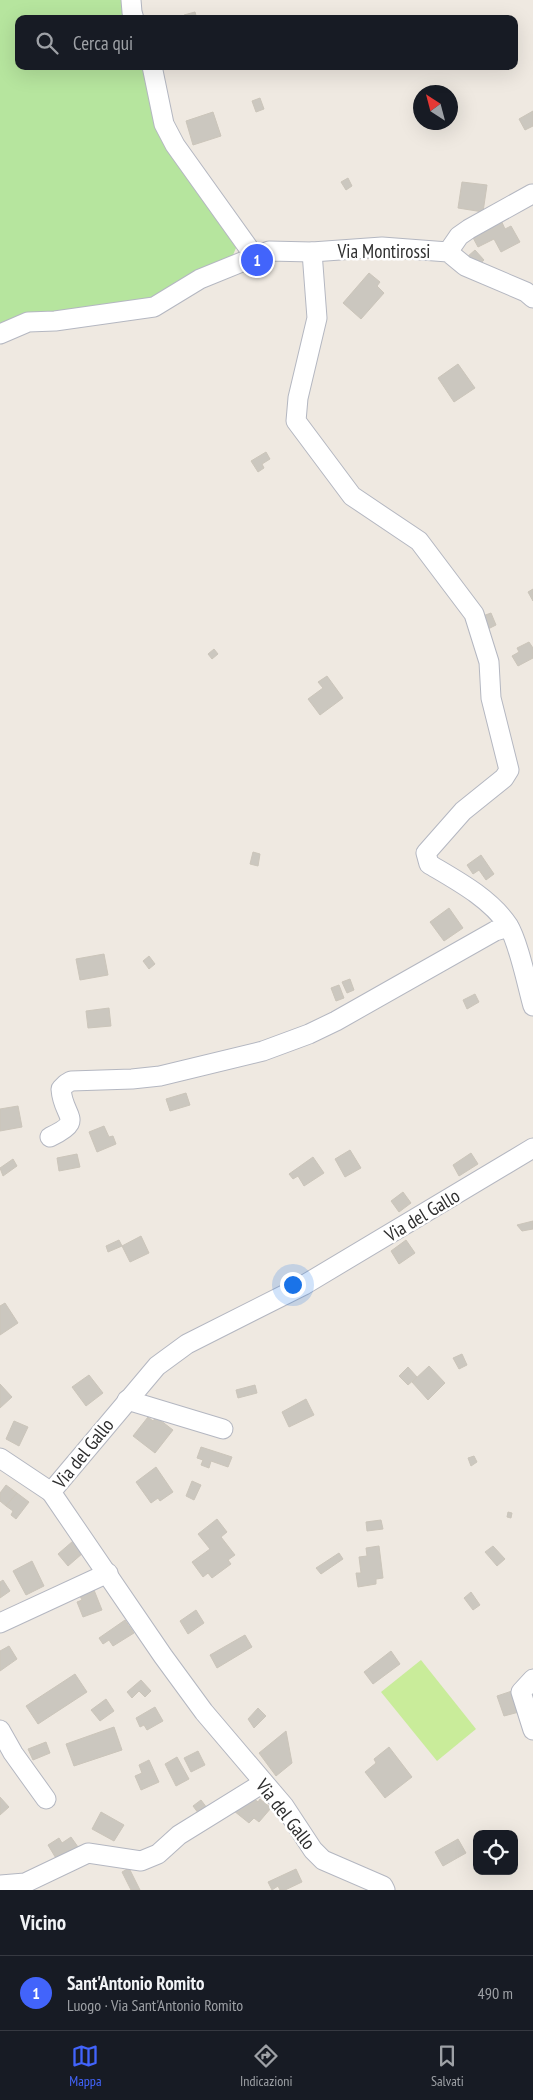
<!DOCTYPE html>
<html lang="it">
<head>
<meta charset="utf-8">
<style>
	body { margin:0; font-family:"PT Sans Narrow",sans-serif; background:#242831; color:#f1f3f6 }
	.controls { position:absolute; right:15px; bottom:15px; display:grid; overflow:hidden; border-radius:10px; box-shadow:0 5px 20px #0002 }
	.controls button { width:45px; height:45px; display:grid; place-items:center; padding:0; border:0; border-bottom:1px solid #363941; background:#171b24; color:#f1f3f6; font:25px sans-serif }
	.compass { position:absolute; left:413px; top:85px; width:45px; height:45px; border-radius:50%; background:#171b24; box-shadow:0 5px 20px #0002; rotate:324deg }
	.you { position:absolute; left:292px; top:1284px; width:18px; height:18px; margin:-12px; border:4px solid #fff; border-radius:50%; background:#1a73e8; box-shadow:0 0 0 8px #1a73e833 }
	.badge { display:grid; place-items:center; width:32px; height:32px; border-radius:50%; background:#4264fb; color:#fff; font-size:16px; font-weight:700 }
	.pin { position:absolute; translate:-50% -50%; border:2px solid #fff; box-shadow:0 1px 5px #0006 }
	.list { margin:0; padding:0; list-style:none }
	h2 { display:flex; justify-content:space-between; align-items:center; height:65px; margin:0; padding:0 20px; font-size:21px }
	h2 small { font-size:16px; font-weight:400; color:#9ea1a6 }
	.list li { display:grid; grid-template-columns:32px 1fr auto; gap:15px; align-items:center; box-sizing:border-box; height:75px; padding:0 20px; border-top:1px solid #363941 }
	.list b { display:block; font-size:19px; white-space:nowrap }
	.list p { margin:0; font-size:16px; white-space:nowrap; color:#9ea1a6 }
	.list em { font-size:16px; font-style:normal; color:#9ea1a6 }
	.icon { flex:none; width:28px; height:28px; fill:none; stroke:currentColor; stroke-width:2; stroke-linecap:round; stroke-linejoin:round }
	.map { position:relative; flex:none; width:533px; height:1890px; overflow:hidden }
	.search { position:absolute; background:#171b24; box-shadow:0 5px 20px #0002; left:15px; right:15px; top:15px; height:55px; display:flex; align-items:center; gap:12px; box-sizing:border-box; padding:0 18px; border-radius:10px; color:#9ea1a6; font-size:19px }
	.sheet { height:140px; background:#171b24 }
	nav { display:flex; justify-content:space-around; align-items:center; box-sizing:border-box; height:70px; border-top:1px solid #363941; background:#171b24; font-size:14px; color:#9ea1a6 }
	nav a { display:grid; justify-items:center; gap:2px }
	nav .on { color:#4264fb }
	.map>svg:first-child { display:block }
	.green { fill:#b6e59e }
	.pitch { fill:#c9ec9a }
	.building { fill:#cbc7bf; stroke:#cbc5ba }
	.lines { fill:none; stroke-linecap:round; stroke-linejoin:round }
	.minor-casing { stroke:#b4b7c1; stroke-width:21 }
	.minor { stroke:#fff; stroke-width:19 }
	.labels { text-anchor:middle; stroke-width:5; stroke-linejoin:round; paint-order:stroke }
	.street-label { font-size:19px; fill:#2e2e2e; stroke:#fff }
</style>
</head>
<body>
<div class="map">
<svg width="533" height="1890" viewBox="0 0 533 1890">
	<rect width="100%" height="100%" fill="#efe9e1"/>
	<path class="green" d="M 0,0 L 128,0 L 128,19 L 19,19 L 19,66 L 149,66 L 156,118 L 235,237 L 236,248 L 230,262 L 141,305 L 0,328 Z"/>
	<path class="pitch" d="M 421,1660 L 476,1729 L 437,1761 L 381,1692 Z"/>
	<g class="building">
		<path d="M 195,12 L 197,19 L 185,19 L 184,15 Z"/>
		<path d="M 260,98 L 264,109 L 256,112 L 252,101 Z"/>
		<path d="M 533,111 L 533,126 L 525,130 L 519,119 Z"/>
		<path d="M 213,112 L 221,136 L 193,145 L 186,121 Z"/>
		<path d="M 348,178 L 352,186 L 346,190 L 341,182 Z"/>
		<path d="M 462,182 L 487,185 L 483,212 L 458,208 Z"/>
		<path d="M 500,218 L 505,229 L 511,226 L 520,242 L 501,252 L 494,239 L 478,247 L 471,234 Z"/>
		<path d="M 475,250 L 484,260 L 476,267 L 467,257 Z"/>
		<path d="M 369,273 L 380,282 L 377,286 L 384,293 L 361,319 L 343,303 Z"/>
		<path d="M 458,364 L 475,388 L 454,402 L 438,378 Z"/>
		<path d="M 266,452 L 270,459 L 262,464 L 264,468 L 258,472 L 251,461 Z"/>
		<path d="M 533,589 L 533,601 L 528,592 Z"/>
		<path d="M 491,613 L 496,625 L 486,630 L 480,617 Z"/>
		<path d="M 529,642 L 533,648 L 533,658 L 518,666 L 512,656 L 519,652 L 517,648 Z"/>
		<path d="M 214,649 L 218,654 L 212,659 L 208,654 Z"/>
		<path d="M 327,676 L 343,698 L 320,715 L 308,699 L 323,688 L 318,682 Z"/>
		<path d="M 253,852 L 260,854 L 258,866 L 250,864 Z"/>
		<path d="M 481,855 L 494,874 L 486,880 L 479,870 L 473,874 L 467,865 Z"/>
		<path d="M 449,908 L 463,928 L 444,941 L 430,922 Z"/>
		<path d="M 104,954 L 108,975 L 80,980 L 76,959 Z"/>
		<path d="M 149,956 L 155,964 L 149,969 L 143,961 Z"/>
		<path d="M 350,979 L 354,990 L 347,993 L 342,982 Z"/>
		<path d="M 339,985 L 344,998 L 336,1001 L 331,988 Z"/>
		<path d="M 475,994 L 479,1002 L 467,1009 L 463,1000 Z"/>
		<path d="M 109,1008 L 111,1026 L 88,1028 L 86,1011 Z"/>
		<path d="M 186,1093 L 190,1105 L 170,1111 L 166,1099 Z"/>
		<path d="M 18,1106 L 22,1127 L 0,1131 L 0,1109 Z"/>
		<path d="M 104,1126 L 109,1137 L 113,1136 L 116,1144 L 97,1152 L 89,1132 Z"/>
		<path d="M 350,1150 L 361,1168 L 345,1177 L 335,1159 Z"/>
		<path d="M 471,1153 L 478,1164 L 459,1176 L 453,1165 Z"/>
		<path d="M 77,1154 L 80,1167 L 59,1171 L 57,1158 Z"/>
		<path d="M 313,1157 L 324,1173 L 304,1186 L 298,1176 L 293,1179 L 289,1174 Z"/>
		<path d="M 13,1159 L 17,1166 L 3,1176 L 0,1168 Z"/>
		<path d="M 403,1192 L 411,1203 L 399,1212 L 391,1201 Z"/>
		<path d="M 533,1221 L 533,1229 L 522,1231 L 517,1225 Z"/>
		<path d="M 141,1236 L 149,1253 L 130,1262 L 122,1246 Z"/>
		<path d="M 119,1240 L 122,1246 L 108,1252 L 106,1246 Z"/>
		<path d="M 406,1240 L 415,1253 L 399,1264 L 391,1251 Z"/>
		<path d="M 5,1303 L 18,1323 L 0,1335 L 0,1306 Z"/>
		<path d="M 462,1354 L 467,1365 L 459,1369 L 453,1358 Z"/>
		<path d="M 429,1366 L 445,1383 L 428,1400 L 412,1382 Z"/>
		<path d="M 408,1367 L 417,1377 L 408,1385 L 399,1376 Z"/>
		<path d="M 89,1375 L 103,1393 L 86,1406 L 72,1387 Z"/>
		<path d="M 0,1384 L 12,1397 L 0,1408 Z"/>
		<path d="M 255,1385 L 257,1393 L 238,1398 L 236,1390 Z"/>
		<path d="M 306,1399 L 314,1415 L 289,1427 L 282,1412 Z"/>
		<path d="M 148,1417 L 153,1421 L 156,1417 L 173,1430 L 155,1453 L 133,1436 Z"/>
		<path d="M 14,1421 L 28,1427 L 19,1446 L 6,1439 Z"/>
		<path d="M 201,1447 L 232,1457 L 228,1467 L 211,1461 L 209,1468 L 201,1465 L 203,1460 L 197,1458 Z"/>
		<path d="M 474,1456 L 477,1462 L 471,1466 L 468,1458 Z"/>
		<path d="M 156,1467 L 173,1492 L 160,1501 L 158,1498 L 151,1503 L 136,1482 Z"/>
		<path d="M 192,1481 L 201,1485 L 194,1500 L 186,1496 Z"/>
		<path d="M 6,1485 L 17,1493 L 6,1506 L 0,1501 L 0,1493 Z"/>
		<path d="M 17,1493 L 29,1502 L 16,1519 L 11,1515 L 13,1511 L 6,1506 Z"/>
		<path d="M 508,1512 L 512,1513 L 511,1518 L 507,1517 Z"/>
		<path d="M 217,1519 L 227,1532 L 221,1537 L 235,1555 L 228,1560 L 231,1564 L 212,1578 L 208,1573 L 203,1577 L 192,1562 L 210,1549 L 198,1534 Z"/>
		<path d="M 381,1520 L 383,1529 L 367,1531 L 366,1522 Z"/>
		<path d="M 73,1541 L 83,1553 L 68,1566 L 58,1554 Z"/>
		<path d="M 379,1546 L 383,1578 L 376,1579 L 376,1584 L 358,1587 L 356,1573 L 361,1573 L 359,1557 L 367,1556 L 366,1548 Z"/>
		<path d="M 493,1546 L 505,1559 L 497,1566 L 485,1552 Z"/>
		<path d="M 339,1553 L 343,1559 L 321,1574 L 316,1568 Z"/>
		<path d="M 32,1561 L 44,1586 L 26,1595 L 13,1571 Z"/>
		<path d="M 3,1580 L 10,1591 L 0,1598 L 0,1582 Z"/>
		<path d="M 94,1590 L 102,1610 L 83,1617 L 77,1602 L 82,1600 L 80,1596 Z"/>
		<path d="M 471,1592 L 480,1605 L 473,1610 L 464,1598 Z"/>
		<path d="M 196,1610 L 204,1623 L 188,1634 L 180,1621 Z"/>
		<path d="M 125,1620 L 134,1633 L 113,1646 L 109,1640 L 103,1644 L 99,1638 Z"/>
		<path d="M 245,1635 L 252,1647 L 217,1668 L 210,1655 Z"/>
		<path d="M 9,1646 L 17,1659 L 0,1671 L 0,1651 Z"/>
		<path d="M 391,1651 L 400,1664 L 373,1684 L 364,1672 Z"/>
		<path d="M 75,1674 L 87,1692 L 38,1724 L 26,1706 Z"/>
		<path d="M 141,1680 L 151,1691 L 145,1697 L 139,1691 L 132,1698 L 127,1692 Z"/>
		<path d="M 512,1691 L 519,1712 L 504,1716 L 497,1696 Z"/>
		<path d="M 106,1699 L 114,1711 L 100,1721 L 91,1710 Z"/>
		<path d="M 155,1707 L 163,1721 L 147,1730 L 144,1725 L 140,1727 L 136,1718 Z"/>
		<path d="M 258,1708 L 266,1716 L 254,1728 L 248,1719 Z"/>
		<path d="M 114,1727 L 122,1750 L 74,1766 L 66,1744 Z"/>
		<path d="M 286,1731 L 292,1763 L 276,1776 L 259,1753 Z"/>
		<path d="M 46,1742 L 50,1753 L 33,1760 L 28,1749 Z"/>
		<path d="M 389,1747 L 412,1777 L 385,1798 L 365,1772 L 376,1763 L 374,1759 Z"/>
		<path d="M 198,1751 L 205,1765 L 191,1772 L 184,1758 Z"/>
		<path d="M 177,1757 L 189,1779 L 176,1786 L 165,1764 Z"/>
		<path d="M 149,1760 L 159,1782 L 141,1790 L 135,1776 L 142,1773 L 139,1765 Z"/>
		<path d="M 0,1797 L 9,1807 L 0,1815 Z"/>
		<path d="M 252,1797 L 258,1802 L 260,1799 L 271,1808 L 259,1822 L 254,1818 L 249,1823 L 234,1811 Z"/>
		<path d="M 201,1800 L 207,1808 L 199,1814 L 193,1806 Z"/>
		<path d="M 101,1812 L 124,1825 L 114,1841 L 92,1829 Z"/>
		<path d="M 71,1837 L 78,1847 L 57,1860 L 48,1845 L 59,1838 L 62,1843 Z"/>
		<path d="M 458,1839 L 466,1853 L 443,1866 L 435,1852 Z"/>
		<path d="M 129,1868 L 140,1890 L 131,1890 L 122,1872 Z"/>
		<path d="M 296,1869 L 302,1882 L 285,1890 L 280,1890 L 278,1886 L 272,1890 L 268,1882 Z"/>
	</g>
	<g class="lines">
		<defs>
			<g id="minor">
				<path d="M 131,0 L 132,12 L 134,19"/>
				<path d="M 152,66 L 164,124 L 175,145 L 255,257"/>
				<path d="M 312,252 L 317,318 L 298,398 L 296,421 L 352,496 L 419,541 L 474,614 L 489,662 L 491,698 L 509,770 L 504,778 L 463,811 L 426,853 L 429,864 C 456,880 490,898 508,925 C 519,943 527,985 533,1006"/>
				<path d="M 448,252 L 459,236 L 469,229 L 532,194"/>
				<path d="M 0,334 L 28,322 L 55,321 L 154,307 L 200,279 L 269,251 L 312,252 L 382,247 L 448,252 L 465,266 L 526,292 L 533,298"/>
				<path d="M 50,1137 C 86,1120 63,1118 61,1089 L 66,1084 L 71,1081 L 132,1079 L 160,1076 L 263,1051 L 309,1034 L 336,1021 L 495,931 L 509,927"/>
				<path d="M 127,1400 L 223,1429"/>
				<path d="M 0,1458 L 51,1492"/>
				<path d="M 0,1623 L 108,1573"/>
				<path d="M 533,1679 L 521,1692 L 533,1730"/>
				<path d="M 0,1730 L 13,1753 L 46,1799"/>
				<path d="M 0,1885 L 25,1883 L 88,1853 L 141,1861 L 158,1854 L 179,1835 L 263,1783"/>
				<path d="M 385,1890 L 383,1886 L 323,1860 L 313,1850 L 284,1806 L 204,1712 L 163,1656 L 51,1492 L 157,1366 L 187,1344 L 304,1285 L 533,1148"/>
			</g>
		</defs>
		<use href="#minor" class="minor-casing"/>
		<use href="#minor" class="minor"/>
	</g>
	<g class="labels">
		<g class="street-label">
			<text x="384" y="258">Via Montirossi</text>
			<text transform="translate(422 1215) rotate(-31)" y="7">Via del Gallo</text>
			<text transform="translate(83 1453) rotate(-51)" y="7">Via del Gallo</text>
			<text transform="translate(286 1814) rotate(52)" y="7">Via del Gallo</text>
		</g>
	</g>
</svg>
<div class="controls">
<button><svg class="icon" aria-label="locate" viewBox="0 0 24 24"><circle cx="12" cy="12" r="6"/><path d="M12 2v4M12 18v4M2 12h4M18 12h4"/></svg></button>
</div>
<svg class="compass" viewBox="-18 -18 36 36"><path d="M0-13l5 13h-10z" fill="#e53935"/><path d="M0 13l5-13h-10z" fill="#9ea1a6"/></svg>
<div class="you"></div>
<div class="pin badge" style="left:257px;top:260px">1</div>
<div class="search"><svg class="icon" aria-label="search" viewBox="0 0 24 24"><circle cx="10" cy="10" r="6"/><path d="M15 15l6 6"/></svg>Cerca qui</div>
</div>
<section class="sheet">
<h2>Vicino<small></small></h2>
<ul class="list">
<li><span class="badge">1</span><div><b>Sant'Antonio Romito</b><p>Luogo · Via Sant'Antonio Romito</p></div><em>490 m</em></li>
</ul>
</section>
<nav>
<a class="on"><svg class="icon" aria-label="map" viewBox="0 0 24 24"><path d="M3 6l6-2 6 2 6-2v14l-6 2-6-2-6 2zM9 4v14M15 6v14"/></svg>Mappa</a>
<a><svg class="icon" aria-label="directions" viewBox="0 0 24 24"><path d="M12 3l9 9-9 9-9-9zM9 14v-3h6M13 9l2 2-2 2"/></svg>Indicazioni</a>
<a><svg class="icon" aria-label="saved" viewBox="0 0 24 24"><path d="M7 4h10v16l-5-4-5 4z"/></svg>Salvati</a>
</nav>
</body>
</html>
